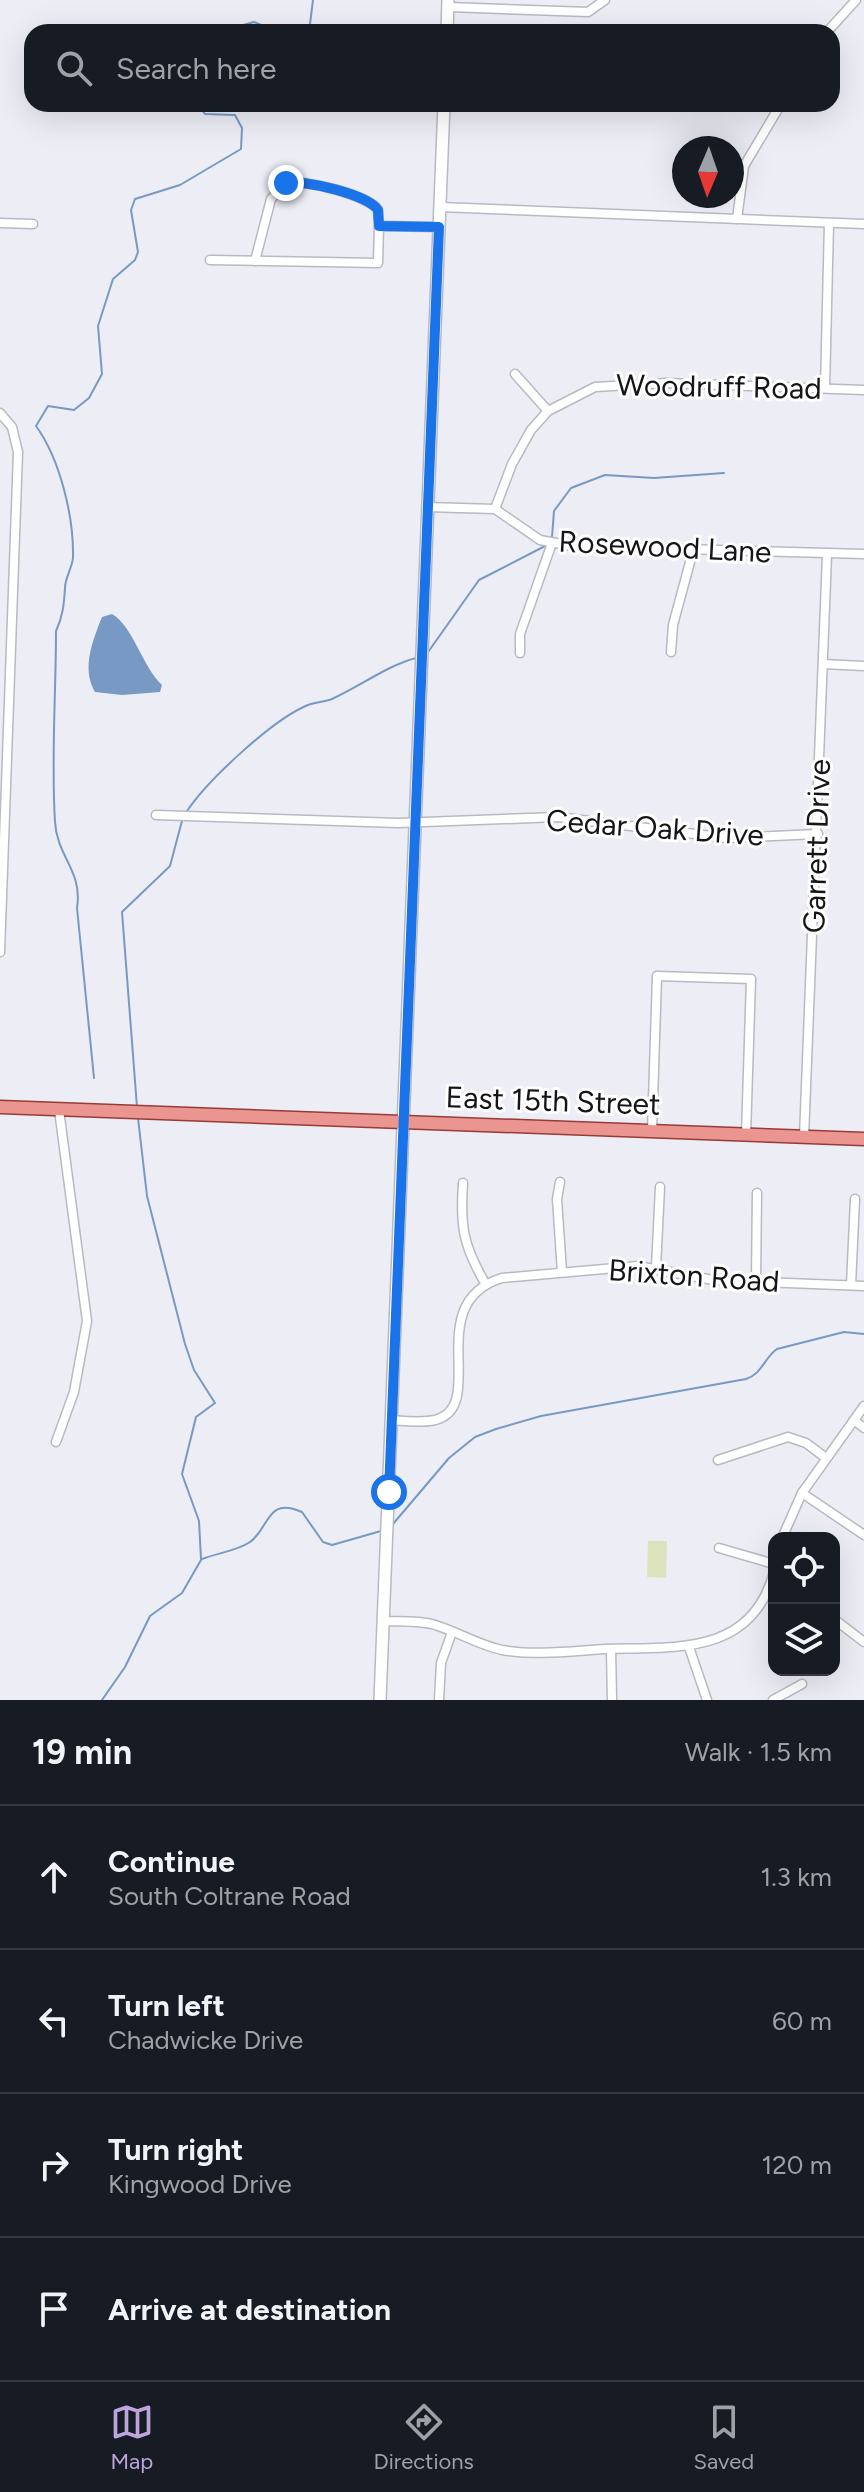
<!DOCTYPE html>
<html lang="en">
<head>
<meta charset="utf-8">
<style>
	body { margin:0; font-family:Figtree,sans-serif; background:#20242c; color:#f1f3f6 }
	.controls { position:absolute; right:24px; bottom:24px; display:grid; overflow:hidden; border-radius:16px; box-shadow:0 8px 32px #0002 }
	.controls button { width:72px; height:72px; display:grid; place-items:center; padding:0; border:0; border-bottom:2px solid #363941; background:#171b24; color:#f1f3f6; font:40px sans-serif }
	.compass { position:absolute; left:672px; top:136px; width:72px; height:72px; border-radius:50%; background:#171b24; box-shadow:0 8px 32px #0002; rotate:182deg }
	.stop { position:absolute; width:24px; height:24px; margin:-18px; border:6px solid #1a73e8; border-radius:50%; background:#fff }
	.stop.end { background:#1a73e8; border-color:#fff; box-shadow:0 2px 8px #0008 }
	.list { margin:0; padding:0; list-style:none }
	h2 { display:flex; justify-content:space-between; align-items:center; height:104px; margin:0; padding:0 32px; font-size:34px }
	h2 small { font-size:26px; font-weight:400; color:#9ea1a6 }
	.list li { display:grid; grid-template-columns:52px 1fr auto; gap:24px; align-items:center; box-sizing:border-box; height:144px; padding:0 32px; border-top:2px solid #363941 }
	.list b { display:block; font-size:30px; white-space:nowrap }
	.list p { margin:0; font-size:26px; white-space:nowrap; color:#9ea1a6 }
	.list em { font-size:26px; font-style:normal; color:#9ea1a6 }
	.icon { flex:none; width:44px; height:44px; fill:none; stroke:currentColor; stroke-width:2; stroke-linecap:round; stroke-linejoin:round }
	.map { position:relative; flex:none; width:864px; height:1700px; overflow:hidden }
	.search { position:absolute; background:#171b24; box-shadow:0 8px 32px #0002; left:24px; right:24px; top:24px; height:88px; display:flex; align-items:center; gap:20px; box-sizing:border-box; padding:0 28px; border-radius:24px; color:#9ea1a6; font-size:30px }
	.sheet { height:680px; background:#171b24 }
	nav { display:flex; justify-content:space-around; align-items:center; box-sizing:border-box; height:112px; border-top:2px solid #363941; background:#171b24; font-size:22px; color:#9ea1a6 }
	nav a { display:grid; justify-items:center; gap:4px }
	nav .on { color:#bba5dc }
	.map>svg:first-child { display:block }
	.green { fill:#dce3bc }
	.water { fill:#7899c3 }
	.lines { fill:none; stroke-linecap:round; stroke-linejoin:round }
	.stream { stroke:#7899c3; stroke-width:2 }
	.minor-casing { stroke:#b8bac1; stroke-width:11 }
	.secondary-casing { stroke:#b8bac1; stroke-width:14 }
	.primary-casing { stroke:#983b37; stroke-width:15 }
	.minor { stroke:#fff; stroke-width:8 }
	.secondary { stroke:#fff; stroke-width:11 }
	.primary { stroke:#eb9591; stroke-width:12 }
	.route { stroke:#1a73e8; stroke-width:10 }
	.labels { text-anchor:middle; stroke-width:6; stroke-linejoin:round; paint-order:stroke }
	.street-label { font-size:30px; fill:#151518; stroke:#fff }
</style>
</head>
<body>
<div class="map">
<svg width="864" height="1700" viewBox="0 0 864 1700">
	<rect width="100%" height="100%" fill="#ecedf5"/>
	<path class="green" d="M 648,1541 L 667,1541 L 666,1578 L 647,1577 Z"/>
	<path class="water" d="M 112,614 C 133,626 142,666 162,685 L 160,692 L 122,695 L 95,692 C 81,668 93,640 102,617 Z"/>
	<g class="lines">
		<g class="stream">
			<path d="M 234,32 L 236,27 L 254,22 L 278,32"/>
			<path d="M 309,32 L 313,0"/>
			<path d="M 552,537 L 554,511 L 571,488 L 605,475 L 654,478 L 724,473"/>
			<path d="M 426,655 L 479,580 L 547,545"/>
			<path d="M 187,811 C 208,780 273,719 308,705 C 316,702 325,702 332,699 C 361,686 386,666 416,658"/>
			<path d="M 94,1078 L 77,908 C 83,871 57,857 55,822 C 51,758 56,695 56,631 C 63,616 64,604 65,588 C 65,578 72,568 73,558 C 74,517 60,459 36,426 L 48,406 L 74,410 L 89,398 L 102,374 L 98,326 L 113,279 L 135,260 L 138,252 L 131,210 L 135,199 L 180,185 L 241,149 L 242,128 L 235,115 L 205,114 L 197,104"/>
			<path d="M 137,1107 L 122,912 L 170,866 L 183,817"/>
			<path d="M 138,1118 L 147,1196 L 185,1344 L 194,1370 L 215,1403 L 196,1417 L 182,1474 L 199,1521 L 201,1559"/>
			<path d="M 393,1524 L 449,1458 L 475,1437 L 496,1429 L 541,1416 L 746,1379 C 762,1374 764,1358 777,1349 L 844,1332 L 864,1334"/>
			<path d="M 202,1559 C 217,1553 237,1551 250,1542 C 270,1528 266,1496 302,1512 L 323,1542 L 332,1545 L 381,1531"/>
			<path d="M 102,1700 L 125,1667 L 150,1616 L 182,1593 L 201,1560"/>
		</g>
		<defs>
			<g id="minor">
				<path d="M 448,7 L 588,12 L 605,0"/>
				<path d="M 827,32 L 856,0"/>
				<path d="M 440,207 L 864,224"/>
				<path d="M 737,219 L 744,166 L 781,104"/>
				<path d="M 0,223 L 33,224"/>
				<path d="M 210,260 L 378,263 L 379,226 L 439,227"/>
				<path d="M 255,261 L 271,199 L 286,183 C 303,179 369,195 378,210 L 379,226"/>
				<path d="M 515,374 L 548,411"/>
				<path d="M 825,388 L 829,223"/>
				<path d="M 0,413 L 12,427 L 18,452 L 0,952"/>
				<path d="M 427,507 L 495,509 L 540,540 L 572,546 L 864,554"/>
				<path d="M 495,509 L 512,464 L 531,430 L 548,411 L 595,387 L 666,383 L 864,390"/>
				<path d="M 671,652 L 673,625 L 693,551"/>
				<path d="M 520,653 L 520,634 L 552,543"/>
				<path d="M 823,664 L 864,666"/>
				<path d="M 156,815 L 398,823 L 558,817 L 727,838 L 818,834"/>
				<path d="M 652,1131 L 657,976 L 751,979 L 746,1135"/>
				<path d="M 804,1137 L 827,555"/>
				<path d="M 560,1182 L 557,1199 L 562,1272"/>
				<path d="M 463,1183 C 460,1226 463,1245 485,1283"/>
				<path d="M 656,1268 L 660,1187"/>
				<path d="M 756,1281 L 757,1193"/>
				<path d="M 851,1285 L 855,1199"/>
				<path d="M 391,1420 C 405,1421 421,1423 435,1420 C 490,1406 420,1303 502,1278 L 638,1266 L 713,1280 L 864,1286"/>
				<path d="M 854,1420 L 864,1428"/>
				<path d="M 56,1442 L 74,1392 L 87,1321 L 59,1110"/>
				<path d="M 718,1460 L 788,1437 L 806,1443 L 826,1458"/>
				<path d="M 802,1493 L 864,1535"/>
				<path d="M 782,1538 L 802,1493 L 864,1406"/>
				<path d="M 719,1548 L 774,1564"/>
				<path d="M 834,1619 L 864,1642"/>
				<path d="M 383,1621 C 401,1622 421,1620 438,1626 C 460,1633 479,1645 502,1650 C 536,1656 572,1651 606,1649 C 675,1647 752,1656 774,1572"/>
				<path d="M 689,1647 L 707,1700"/>
				<path d="M 611,1649 L 612,1700"/>
				<path d="M 439,1700 L 441,1663 L 452,1632"/>
				<path d="M 773,1700 L 802,1684"/>
			</g>
			<g id="secondary">
				<path d="M 447,32 L 448,0"/>
				<path d="M 380,1700 L 444,104"/>
			</g>
			<path id="primary" d="M 0,1107 L 864,1139"/>
		</defs>
		<use href="#minor" class="minor-casing"/>
		<use href="#secondary" class="secondary-casing"/>
		<use href="#primary" class="primary-casing"/>
		<use href="#minor" class="minor"/>
		<use href="#secondary" class="secondary"/>
		<use href="#primary" class="primary"/>
	</g>
	<g class="lines">
		<path class="route" d="M 286,183 C 303,179 369,195 378,210 L 379,226 L 439,227 L 389,1492"/>
	</g>
	<g class="labels">
		<g class="street-label">
			<text transform="translate(719 387) rotate(1)" y="10">Woodruff Road</text>
			<text transform="translate(665 547) rotate(3)" y="10">Rosewood Lane</text>
			<text transform="translate(655 828) rotate(4)" y="10">Cedar Oak Drive</text>
			<text transform="translate(817 846) rotate(-88)" y="10">Garrett Drive</text>
			<text transform="translate(553 1101) rotate(2)" y="10">East 15th Street</text>
			<text transform="translate(694 1276) rotate(4)" y="10">Brixton Road</text>
		</g>
	</g>
</svg>
<div class="controls">
<button><svg class="icon" aria-label="locate" viewBox="0 0 24 24"><circle cx="12" cy="12" r="6"/><path d="M12 2v4M12 18v4M2 12h4M18 12h4"/></svg></button>
<button><svg class="icon" aria-label="layers" viewBox="0 0 24 24"><path d="M12 4l9 5-9 5-9-5zM3 14l9 5 9-5"/></svg></button>
</div>
<svg class="compass" viewBox="-18 -18 36 36"><path d="M0-13l5 13h-10z" fill="#e53935"/><path d="M0 13l5-13h-10z" fill="#9ea1a6"/></svg>
<div class="stop" style="left:389px;top:1492px"></div>
<div class="stop end" style="left:286px;top:183px"></div>
<div class="search"><svg class="icon" aria-label="search" viewBox="0 0 24 24"><circle cx="10" cy="10" r="6"/><path d="M15 15l6 6"/></svg>Search here</div>
</div>
<section class="sheet">
<h2>19 min<small>Walk · 1.5 km</small></h2>
<ul class="list">
<li><svg class="icon" aria-label="ahead" viewBox="0 0 24 24"><path d="M12 20V5M6 11l6-6 6 6"/></svg><div><b>Continue</b><p>South Coltrane Road</p></div><em>1.3 km</em></li>
<li><svg class="icon" aria-label="left" viewBox="0 0 24 24"><path d="M17 20v-9H6M10 6l-5 5 5 5"/></svg><div><b>Turn left</b><p>Chadwicke Drive</p></div><em>60 m</em></li>
<li><svg class="icon" aria-label="right" viewBox="0 0 24 24"><path d="M7 20v-9h11M14 6l5 5-5 5"/></svg><div><b>Turn right</b><p>Kingwood Drive</p></div><em>120 m</em></li>
<li><svg class="icon" aria-label="arrive" viewBox="0 0 24 24"><path d="M6 21V4h12l-3 4 3 4H6"/></svg><div><b>Arrive at destination</b></div></li>
</ul>
</section>
<nav>
<a class="on"><svg class="icon" aria-label="map" viewBox="0 0 24 24"><path d="M3 6l6-2 6 2 6-2v14l-6 2-6-2-6 2zM9 4v14M15 6v14"/></svg>Map</a>
<a><svg class="icon" aria-label="directions" viewBox="0 0 24 24"><path d="M12 3l9 9-9 9-9-9zM9 14v-3h6M13 9l2 2-2 2"/></svg>Directions</a>
<a><svg class="icon" aria-label="saved" viewBox="0 0 24 24"><path d="M7 4h10v16l-5-4-5 4z"/></svg>Saved</a>
</nav>
</body>
</html>
